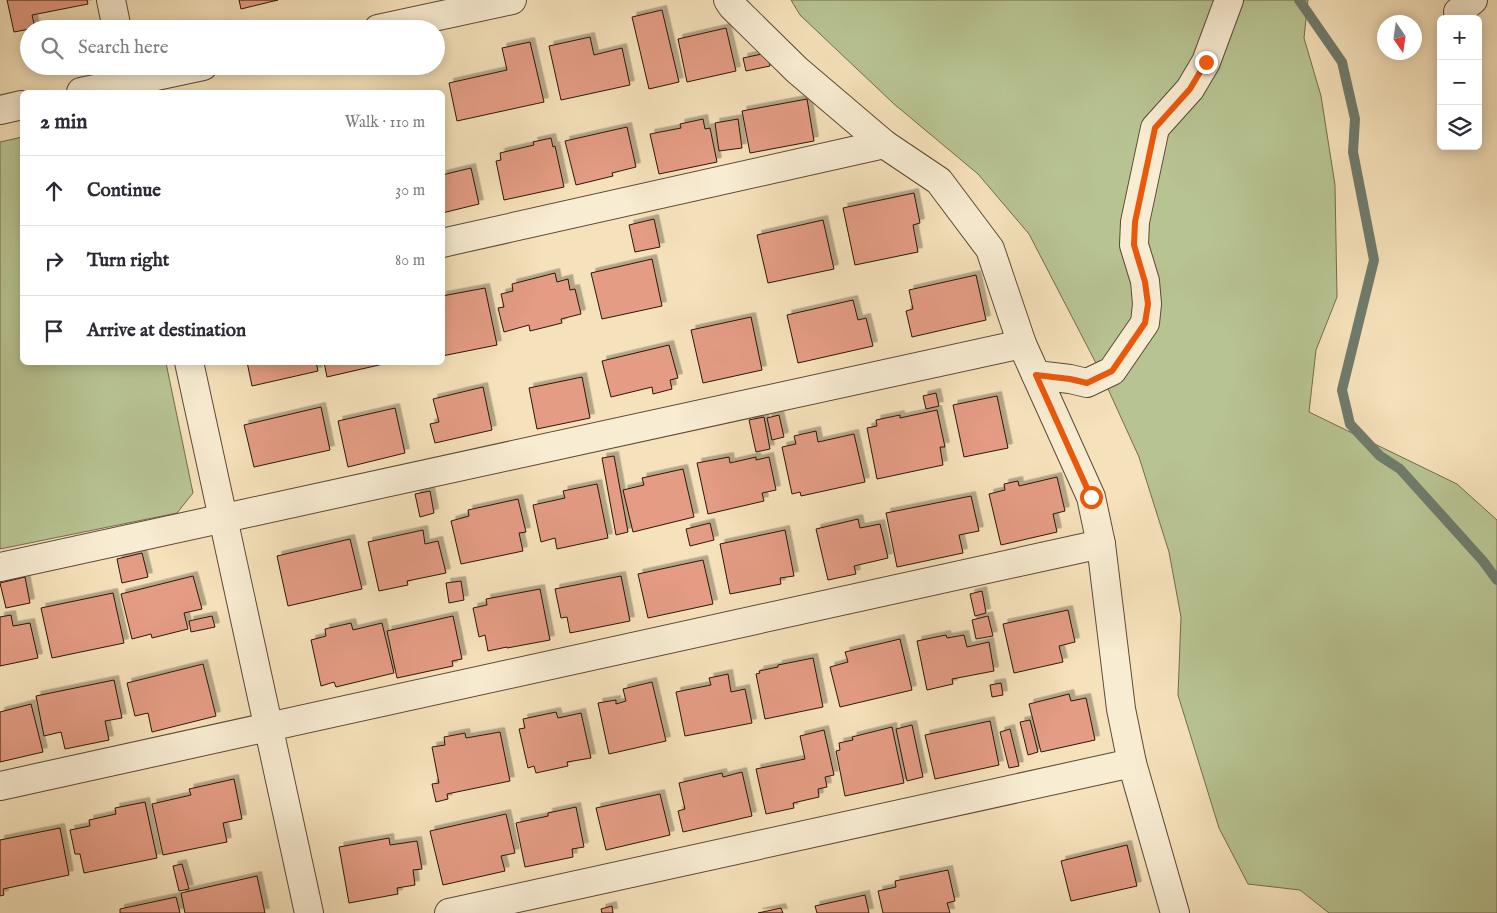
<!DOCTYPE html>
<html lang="en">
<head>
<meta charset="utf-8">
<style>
	body { margin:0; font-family:"IM FELL English",serif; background:#f2f2f3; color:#2b2b33 }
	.controls { position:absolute; right:15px; top:15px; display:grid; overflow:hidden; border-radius:8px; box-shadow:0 2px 12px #0003 }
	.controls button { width:45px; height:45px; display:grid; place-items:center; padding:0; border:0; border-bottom:1px solid #e1e1e2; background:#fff; color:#2b2b33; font:25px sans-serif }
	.compass { position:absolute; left:1377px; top:15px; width:45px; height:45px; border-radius:50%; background:#fff; box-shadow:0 2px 12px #0003; rotate:167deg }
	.stop { position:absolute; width:15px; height:15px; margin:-11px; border:4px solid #ea580c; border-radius:50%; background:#fff }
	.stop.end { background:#ea580c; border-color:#fff; box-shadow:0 1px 5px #0008 }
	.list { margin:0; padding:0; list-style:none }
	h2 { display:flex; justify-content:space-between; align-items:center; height:65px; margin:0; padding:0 20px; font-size:21px }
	h2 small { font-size:16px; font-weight:400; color:#7c7c81 }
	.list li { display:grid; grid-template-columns:32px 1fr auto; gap:15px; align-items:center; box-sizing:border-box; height:70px; padding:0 20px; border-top:1px solid #e1e1e2 }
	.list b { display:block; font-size:19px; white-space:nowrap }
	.list em { font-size:16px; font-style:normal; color:#7c7c81 }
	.icon { flex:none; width:28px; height:28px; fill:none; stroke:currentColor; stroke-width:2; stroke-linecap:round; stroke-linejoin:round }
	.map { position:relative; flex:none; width:1497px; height:913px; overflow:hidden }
	.search { position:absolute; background:#fff; box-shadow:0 2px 12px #0003; left:20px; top:20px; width:425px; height:55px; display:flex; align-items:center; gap:12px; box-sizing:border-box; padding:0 18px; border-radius:28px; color:#7c7c81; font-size:19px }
	.panel { position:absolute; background:#fff; box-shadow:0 2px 12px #0003; left:20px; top:90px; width:425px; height:275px; border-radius:8px }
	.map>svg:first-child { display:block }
	.green { fill:#b8c392; stroke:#726c4c }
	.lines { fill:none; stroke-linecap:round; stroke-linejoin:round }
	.stream { stroke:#6f7b6c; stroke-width:10 }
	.building { fill:#e49c84; stroke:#2b1607; filter:url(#shadow) }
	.minor-casing { stroke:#5e4934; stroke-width:30 }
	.minor { stroke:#f8ecd2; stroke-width:28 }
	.route { stroke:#ea580c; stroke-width:6 }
</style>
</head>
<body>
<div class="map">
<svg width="1497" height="913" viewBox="0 0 1497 913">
	<defs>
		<filter id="shadow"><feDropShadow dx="4.5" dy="-4.5" stdDeviation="0" flood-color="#0004"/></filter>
	</defs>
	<rect width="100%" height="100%" fill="#f5e1ba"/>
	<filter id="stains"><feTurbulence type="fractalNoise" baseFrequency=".004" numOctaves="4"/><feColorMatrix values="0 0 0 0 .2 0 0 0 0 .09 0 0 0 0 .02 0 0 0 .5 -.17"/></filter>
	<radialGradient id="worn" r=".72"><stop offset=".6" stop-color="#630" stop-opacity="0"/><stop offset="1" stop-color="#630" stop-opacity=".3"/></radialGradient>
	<g class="green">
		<path d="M 791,0 L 1308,0 L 1304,38 L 1321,96 L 1335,185 L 1337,297 L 1316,350 L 1309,412 L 1457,484 L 1497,520 L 1497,913 L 1329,913 L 1300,890 L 1248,884 L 1219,828 L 1178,695 L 1181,617 L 1169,552 L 1139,457 L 1098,367 L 1029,234 L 978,174 L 894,104 L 800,15 Z"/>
		<path d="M 22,137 L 22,362 L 166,363 L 193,493 L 177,513 L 0,549 L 0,142 Z"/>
	</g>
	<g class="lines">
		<path class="stream" d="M 1299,0 L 1342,62 L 1355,119 L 1353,152 L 1374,260 L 1342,390 L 1350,424 L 1380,456 L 1400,469 L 1483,561 L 1497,580"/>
	</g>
	<g class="building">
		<path d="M 7,0 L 87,0 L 88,4 L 32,15 L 35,28 L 14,32 Z"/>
		<path d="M 239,0 L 278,0 L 241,9 Z"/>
		<path d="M 662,10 L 679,82 L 649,89 L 632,17 Z"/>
		<path d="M 726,28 L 736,71 L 687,82 L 678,39 Z"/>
		<path d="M 590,37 L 594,55 L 622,48 L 630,85 L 561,100 L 549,46 Z"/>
		<path d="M 530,42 L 544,102 L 457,121 L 449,83 L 507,70 L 502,48 Z"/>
		<path d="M 767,53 L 770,66 L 746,71 L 743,58 Z"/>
		<path d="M 807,99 L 814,141 L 750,153 L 742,111 Z"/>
		<path d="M 703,119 L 705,129 L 710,128 L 717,162 L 659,174 L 650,134 L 681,128 L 680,124 Z"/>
		<path d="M 738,119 L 742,148 L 719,151 L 715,123 Z"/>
		<path d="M 627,127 L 636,167 L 612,173 L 613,176 L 576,185 L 565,141 Z"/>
		<path d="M 551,138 L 553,147 L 555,146 L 564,187 L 504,200 L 496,161 L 501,160 L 500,153 L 534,145 L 533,142 Z"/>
		<path d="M 471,168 L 479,204 L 442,213 L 442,175 Z"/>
		<path d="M 914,193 L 920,223 L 913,225 L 918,252 L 855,265 L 843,208 Z"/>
		<path d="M 654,219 L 660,247 L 635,252 L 629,225 Z"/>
		<path d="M 823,220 L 834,269 L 768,283 L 757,235 Z"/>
		<path d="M 652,259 L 662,306 L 602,319 L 591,273 Z"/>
		<path d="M 555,273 L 557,282 L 568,279 L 570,290 L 575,289 L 581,314 L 561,319 L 562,323 L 530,331 L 529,325 L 504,332 L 498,308 L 504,307 L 501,294 L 513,291 L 512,284 Z"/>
		<path d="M 976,275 L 986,320 L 912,337 L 906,311 L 913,309 L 909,290 Z"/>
		<path d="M 485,288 L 497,345 L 442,356 L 442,296 Z"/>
		<path d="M 853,300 L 858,320 L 866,318 L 873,346 L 798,363 L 787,315 Z"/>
		<path d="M 751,317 L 762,370 L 703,383 L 691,330 Z"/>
		<path d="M 669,345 L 678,378 L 670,380 L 672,389 L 653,394 L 652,387 L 611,397 L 602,361 Z"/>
		<path d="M 247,362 L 316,362 L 318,371 L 252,386 Z"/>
		<path d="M 324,362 L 392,362 L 327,377 Z"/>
		<path d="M 582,377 L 590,418 L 537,429 L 529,388 Z"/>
		<path d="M 483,387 L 492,430 L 435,443 L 430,424 L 439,422 L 433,399 Z"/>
		<path d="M 936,393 L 939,406 L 926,409 L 923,396 Z"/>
		<path d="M 997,396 L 1008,448 L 964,457 L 953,405 Z"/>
		<path d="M 321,407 L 330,450 L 254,467 L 244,425 Z"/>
		<path d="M 395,408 L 405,453 L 348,467 L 338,421 Z"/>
		<path d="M 937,410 L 945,447 L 940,447 L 943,465 L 877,479 L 867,428 L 877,426 L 876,420 L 900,415 L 900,418 Z"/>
		<path d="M 779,415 L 784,437 L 772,440 L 767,418 Z"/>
		<path d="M 764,417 L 770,449 L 756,452 L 749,420 Z"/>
		<path d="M 816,431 L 818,442 L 854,434 L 865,482 L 801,496 L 800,492 L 792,494 L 782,447 L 796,444 L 794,436 Z"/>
		<path d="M 614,456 L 628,532 L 616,535 L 602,458 Z"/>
		<path d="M 729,457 L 730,463 L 756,457 L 756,460 L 769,457 L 776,490 L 762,493 L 764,501 L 708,514 L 697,463 Z"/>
		<path d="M 683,469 L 694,517 L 633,532 L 623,490 L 644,485 L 642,478 Z"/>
		<path d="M 1057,477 L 1065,511 L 1053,514 L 1057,532 L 1001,545 L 989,494 L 1005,490 L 1004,484 L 1018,481 L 1019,486 Z"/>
		<path d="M 597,484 L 608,538 L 557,549 L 555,538 L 541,542 L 533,505 L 565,498 L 563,491 Z"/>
		<path d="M 430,491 L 434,513 L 420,517 L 415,494 Z"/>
		<path d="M 971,496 L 979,531 L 959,535 L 963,553 L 897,567 L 886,513 Z"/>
		<path d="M 518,499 L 526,532 L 519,533 L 523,551 L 461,564 L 451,521 L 469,516 L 468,510 Z"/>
		<path d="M 858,519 L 860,528 L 880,524 L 888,558 L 854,566 L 856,574 L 828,580 L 816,529 Z"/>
		<path d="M 710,523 L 714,540 L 690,546 L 686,529 Z"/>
		<path d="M 423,530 L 425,544 L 438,541 L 446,573 L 407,581 L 408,585 L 379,591 L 368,542 Z"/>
		<path d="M 785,530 L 794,576 L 780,578 L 781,584 L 730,594 L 720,544 Z"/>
		<path d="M 350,539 L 362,589 L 288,606 L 277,556 Z"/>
		<path d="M 142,553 L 148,577 L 122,583 L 117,559 Z"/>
		<path d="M 703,560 L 713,604 L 648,618 L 638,574 Z"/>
		<path d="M 193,576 L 202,609 L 184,613 L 188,629 L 152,638 L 151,634 L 132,639 L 121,594 Z"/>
		<path d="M 621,576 L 630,621 L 570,633 L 567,617 L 561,618 L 555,589 Z"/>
		<path d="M 25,577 L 30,603 L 6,608 L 0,583 Z"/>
		<path d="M 461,581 L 464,600 L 449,603 L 446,583 Z"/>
		<path d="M 540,589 L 550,640 L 507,648 L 507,647 L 488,651 L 485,635 L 479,637 L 473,608 L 487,605 L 486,599 Z"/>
		<path d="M 982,591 L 986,613 L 975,616 L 970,594 Z"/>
		<path d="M 113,593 L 124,643 L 52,658 L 41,608 Z"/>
		<path d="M 1068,610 L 1075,642 L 1059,646 L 1063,662 L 1014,673 L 1003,624 Z"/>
		<path d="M 11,615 L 13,626 L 30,623 L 38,658 L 0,666 L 0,617 Z"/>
		<path d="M 212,616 L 215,627 L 191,632 L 189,621 Z"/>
		<path d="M 453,616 L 462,659 L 452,661 L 453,666 L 397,678 L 387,631 Z"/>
		<path d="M 988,616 L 993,636 L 976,639 L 972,620 Z"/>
		<path d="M 351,623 L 353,630 L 382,623 L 394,673 L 336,687 L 334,682 L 321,686 L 311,640 L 326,636 L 325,629 Z"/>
		<path d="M 946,635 L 947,638 L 964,635 L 967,647 L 989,642 L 994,671 L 952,679 L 953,684 L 927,690 L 917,641 Z"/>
		<path d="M 900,639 L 912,690 L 840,707 L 830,667 L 848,662 L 845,652 Z"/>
		<path d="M 813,658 L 823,707 L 765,719 L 756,674 L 760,673 L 759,671 L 778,667 L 778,665 Z"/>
		<path d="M 203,664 L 216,716 L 152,732 L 148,713 L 135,716 L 127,683 Z"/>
		<path d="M 728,674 L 731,692 L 745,689 L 752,723 L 685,736 L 676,692 L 711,685 L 709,678 Z"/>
		<path d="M 114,680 L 122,718 L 105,721 L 109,740 L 65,749 L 61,732 L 44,736 L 36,696 Z"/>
		<path d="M 652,682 L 666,741 L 609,754 L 598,703 L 616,700 L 616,704 L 626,701 L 623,689 Z"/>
		<path d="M 1001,683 L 1003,695 L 992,697 L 990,685 Z"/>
		<path d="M 1069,694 L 1071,701 L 1086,698 L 1095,740 L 1041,752 L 1029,704 Z"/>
		<path d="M 31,704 L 43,752 L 0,762 L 0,712 Z"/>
		<path d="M 556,712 L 558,718 L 581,713 L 591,758 L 567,762 L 568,766 L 536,773 L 534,766 L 528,768 L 519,729 L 525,728 L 523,719 Z"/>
		<path d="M 1030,720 L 1038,752 L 1028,755 L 1020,722 Z"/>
		<path d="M 990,721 L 999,765 L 935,779 L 925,735 Z"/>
		<path d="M 912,725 L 923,777 L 907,781 L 896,729 Z"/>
		<path d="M 892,727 L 904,783 L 845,796 L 836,751 L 840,750 L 839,743 L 853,740 L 852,737 Z"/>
		<path d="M 1010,729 L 1019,766 L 1009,768 L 1000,732 Z"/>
		<path d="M 824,730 L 834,775 L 825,777 L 827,787 L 818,789 L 819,797 L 793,803 L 794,808 L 766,814 L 756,769 L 805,759 L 800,736 Z"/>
		<path d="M 500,732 L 510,781 L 447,794 L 448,799 L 436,802 L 432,784 L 439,783 L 432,747 L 445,745 L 444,737 L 465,733 L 466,738 Z"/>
		<path d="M 742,772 L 752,816 L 683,832 L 678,811 L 685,809 L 679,783 L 722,773 L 723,777 Z"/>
		<path d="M 234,779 L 242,819 L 223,823 L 227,842 L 163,855 L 152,804 L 191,795 L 189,789 Z"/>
		<path d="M 660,794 L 670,835 L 606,850 L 596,808 Z"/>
		<path d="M 145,802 L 157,858 L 84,873 L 80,854 L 75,854 L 70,830 L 90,826 L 89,820 L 116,814 L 115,808 Z"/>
		<path d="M 576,807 L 584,847 L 572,849 L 573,857 L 525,867 L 516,823 L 548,816 L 548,813 Z"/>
		<path d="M 506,814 L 515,853 L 501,856 L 505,871 L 443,885 L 430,831 Z"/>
		<path d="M 60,828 L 69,875 L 3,889 L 4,895 L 0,896 L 0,840 Z"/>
		<path d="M 389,838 L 390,845 L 417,841 L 422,869 L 413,870 L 415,885 L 397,888 L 398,894 L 349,903 L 339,847 Z"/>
		<path d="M 1127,845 L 1137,886 L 1071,901 L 1061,861 Z"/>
		<path d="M 182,864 L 189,889 L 179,891 L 173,866 Z"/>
		<path d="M 948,870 L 955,901 L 947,903 L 950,913 L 883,913 L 878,891 L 896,887 L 895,881 Z"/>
		<path d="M 257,876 L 265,913 L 185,913 L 181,893 Z"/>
		<path d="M 865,895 L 869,913 L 817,913 L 815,906 Z"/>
		<path d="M 176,897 L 180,913 L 120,913 L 120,909 Z"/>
		<path d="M 612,906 L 613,913 L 602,913 L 601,909 Z"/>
		<path d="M 781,908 L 783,913 L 758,913 Z"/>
	</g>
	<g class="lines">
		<defs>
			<g id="minor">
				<path d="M 111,0 L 117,29"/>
				<path d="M 728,0 L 732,6 L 797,70 L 884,144 L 939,181 L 990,249 L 1022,344 L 1091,497 L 1101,544 L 1121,709 L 1132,763 L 1175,913"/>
				<path d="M 1458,12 L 1473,0"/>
				<path d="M 378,29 L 512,0"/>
				<path d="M 81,92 L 203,66"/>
				<path d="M 0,110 L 22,105"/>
				<path d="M 442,243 L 884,144"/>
				<path d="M 189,362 L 309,913"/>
				<path d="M 1036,375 L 1070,379 L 1087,383 L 1112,371 L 1145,323 L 1147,304 L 1145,281 L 1134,245 L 1135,222 L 1155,128 L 1190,89 L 1206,62 L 1229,0"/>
				<path d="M 0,567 L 1022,344"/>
				<path d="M 0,786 L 1101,544"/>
				<path d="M 449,913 L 1132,763"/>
			</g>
		</defs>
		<use href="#minor" class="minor-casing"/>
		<use href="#minor" class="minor"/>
	</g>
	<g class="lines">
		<path class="route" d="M 1091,497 L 1036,375 L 1070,379 L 1087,383 L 1112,371 L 1145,323 L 1148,304 L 1145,282 L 1134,245 L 1135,222 L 1155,128 L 1190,89 L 1206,62"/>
	</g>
	<rect width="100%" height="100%" filter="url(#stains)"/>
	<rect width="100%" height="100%" fill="url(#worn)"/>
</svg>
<div class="controls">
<button>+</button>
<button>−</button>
<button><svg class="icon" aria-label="layers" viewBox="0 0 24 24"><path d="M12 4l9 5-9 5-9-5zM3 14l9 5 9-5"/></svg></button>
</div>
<svg class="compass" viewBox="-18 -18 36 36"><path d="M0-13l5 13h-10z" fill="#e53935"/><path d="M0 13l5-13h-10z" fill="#7c7c81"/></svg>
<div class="stop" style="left:1091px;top:497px"></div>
<div class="stop end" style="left:1206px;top:62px"></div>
<div class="search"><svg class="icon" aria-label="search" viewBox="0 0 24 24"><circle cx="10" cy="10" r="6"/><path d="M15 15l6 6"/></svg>Search here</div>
<section class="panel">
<h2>2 min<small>Walk · 110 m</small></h2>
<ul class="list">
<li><svg class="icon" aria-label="ahead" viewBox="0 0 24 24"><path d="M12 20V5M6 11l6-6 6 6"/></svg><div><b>Continue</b></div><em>30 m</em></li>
<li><svg class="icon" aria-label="right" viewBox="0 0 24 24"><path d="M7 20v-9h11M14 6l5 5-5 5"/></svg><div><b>Turn right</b></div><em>80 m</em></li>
<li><svg class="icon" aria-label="arrive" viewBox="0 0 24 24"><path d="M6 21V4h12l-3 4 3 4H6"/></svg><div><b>Arrive at destination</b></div></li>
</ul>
</section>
</div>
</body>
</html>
